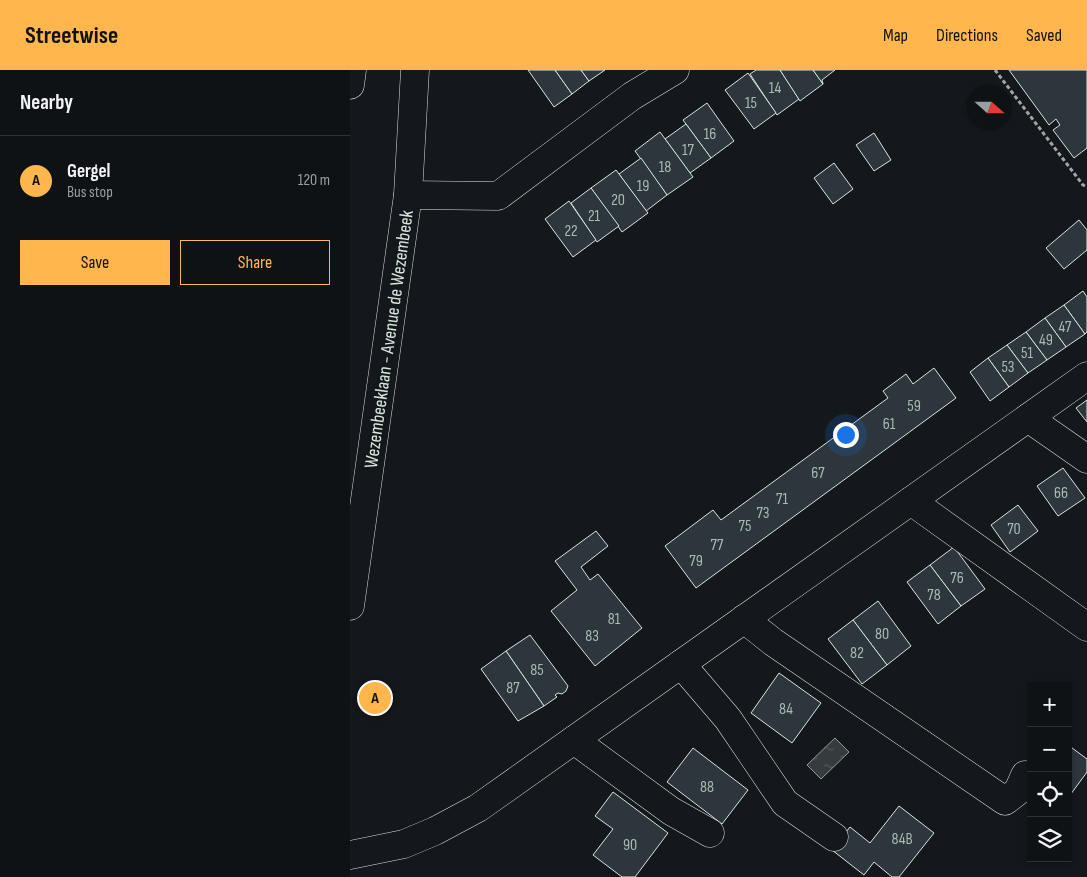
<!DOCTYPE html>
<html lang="en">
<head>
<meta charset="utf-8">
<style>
	body { margin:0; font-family:"Sofia Sans Condensed",sans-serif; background:#181b1e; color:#f1f3f6 }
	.controls { position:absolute; right:15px; bottom:15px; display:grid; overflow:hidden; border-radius:0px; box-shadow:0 1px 4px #0004 }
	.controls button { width:45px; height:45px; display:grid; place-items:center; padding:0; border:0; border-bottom:1px solid #2f3234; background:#0f1215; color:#f1f3f6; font:25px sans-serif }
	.compass { position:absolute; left:617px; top:15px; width:45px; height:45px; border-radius:50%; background:#0f1215; box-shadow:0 1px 4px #0004; rotate:111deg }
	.you { position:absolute; left:495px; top:364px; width:18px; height:18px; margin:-12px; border:4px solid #fff; border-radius:50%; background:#1a73e8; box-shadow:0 0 0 8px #1a73e833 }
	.badge { display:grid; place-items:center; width:32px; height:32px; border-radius:50%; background:#ffb74d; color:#111; font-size:16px; font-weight:700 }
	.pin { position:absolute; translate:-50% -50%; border:2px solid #fff; box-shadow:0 1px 5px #0006 }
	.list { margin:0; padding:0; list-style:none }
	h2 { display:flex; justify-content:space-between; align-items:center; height:65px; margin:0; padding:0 20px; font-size:21px }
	h2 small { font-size:16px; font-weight:400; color:#9b9ea0 }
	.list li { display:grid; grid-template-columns:32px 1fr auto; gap:15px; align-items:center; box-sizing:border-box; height:90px; padding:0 20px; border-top:1px solid #2f3234 }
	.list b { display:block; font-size:19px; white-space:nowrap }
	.list p { margin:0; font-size:16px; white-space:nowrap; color:#9b9ea0 }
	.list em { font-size:16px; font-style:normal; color:#9b9ea0 }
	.actions { display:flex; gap:10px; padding:15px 20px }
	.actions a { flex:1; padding:11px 0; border:1px solid #ffb74d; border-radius:0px; text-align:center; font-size:18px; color:#ffb74d }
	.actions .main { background:#ffb74d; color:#111 }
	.icon { flex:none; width:28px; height:28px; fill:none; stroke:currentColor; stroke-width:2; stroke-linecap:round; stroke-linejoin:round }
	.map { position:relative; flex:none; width:737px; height:807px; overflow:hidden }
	header { display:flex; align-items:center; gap:30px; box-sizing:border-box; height:70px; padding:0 25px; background:#ffb74d; color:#111 }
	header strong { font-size:24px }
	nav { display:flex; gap:28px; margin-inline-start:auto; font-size:18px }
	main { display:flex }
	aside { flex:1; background:#0f1215 }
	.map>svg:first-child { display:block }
	.water { fill:url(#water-ripples); stroke:#939e99 }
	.building { fill:#2c363c; stroke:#d8e6dc }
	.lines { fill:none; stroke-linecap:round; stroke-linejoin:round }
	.minor-casing { stroke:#d8e6dc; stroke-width:29 }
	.major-casing { stroke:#d8e6dc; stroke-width:29 }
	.path { stroke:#9da8a2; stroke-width:3; stroke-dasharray:4 2.5; stroke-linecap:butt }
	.minor { stroke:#14181c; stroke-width:28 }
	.major { stroke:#14181c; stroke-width:28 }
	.labels { text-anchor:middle; stroke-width:4; stroke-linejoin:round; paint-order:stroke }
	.number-label { font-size:16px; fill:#adbab4 }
	.street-label { font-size:19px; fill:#d8e6dc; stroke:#14181c }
</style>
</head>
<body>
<header>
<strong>Streetwise</strong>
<nav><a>Map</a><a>Directions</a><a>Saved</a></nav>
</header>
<main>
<aside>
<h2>Nearby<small></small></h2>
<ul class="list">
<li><span class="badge">A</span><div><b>Gergel</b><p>Bus stop</p></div><em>120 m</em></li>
</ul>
<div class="actions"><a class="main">Save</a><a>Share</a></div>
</aside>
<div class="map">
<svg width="737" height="807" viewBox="0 0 737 807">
	<defs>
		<pattern id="water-ripples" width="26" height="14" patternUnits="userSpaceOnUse" patternTransform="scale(1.25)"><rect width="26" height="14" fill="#363b3e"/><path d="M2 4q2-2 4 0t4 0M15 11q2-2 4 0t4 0" fill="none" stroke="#525759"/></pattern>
	</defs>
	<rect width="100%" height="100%" fill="#14181c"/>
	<path class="water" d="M 485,668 L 499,682 L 471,709 L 457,695 Z"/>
	<g class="building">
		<path d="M 178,0 L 205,0 L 222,24 L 204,37 Z"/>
		<path d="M 205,0 L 231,0 L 239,11 L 222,24 Z"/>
		<path d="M 231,0 L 255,0 L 239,11 Z"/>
		<path d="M 406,0 L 430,0 L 449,29 L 427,45 L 400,4 Z"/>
		<path d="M 430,0 L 463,0 L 473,14 L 450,31 Z"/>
		<path d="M 463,0 L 485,0 L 472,10 L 473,14 Z"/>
		<path d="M 659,0 L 737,0 L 737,78 L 724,88 L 703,60 L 710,55 L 706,49 L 699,55 Z"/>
		<path d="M 398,3 L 426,43 L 404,59 L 375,20 Z"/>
		<path d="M 357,33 L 384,71 L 361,88 L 333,50 Z"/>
		<path d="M 336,54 L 361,88 L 340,103 L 315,69 Z"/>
		<path d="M 310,62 L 343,107 L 317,125 L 285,81 Z"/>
		<path d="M 524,63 L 541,90 L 524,101 L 506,75 Z"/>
		<path d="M 291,88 L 317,125 L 296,141 L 269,104 Z"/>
		<path d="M 484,93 L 503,119 L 483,134 L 464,108 Z"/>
		<path d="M 266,100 L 298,143 L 272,162 L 241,118 Z"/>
		<path d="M 241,118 L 269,156 L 247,172 L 221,133 Z"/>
		<path d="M 219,131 L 246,170 L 223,187 L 195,149 Z"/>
		<path d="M 729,150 L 737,160 L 737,180 L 714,199 L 696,178 Z"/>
		<path d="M 733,221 L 737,227 L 737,262 L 735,264 L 714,235 Z"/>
		<path d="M 714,235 L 735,264 L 716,277 L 695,248 Z"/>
		<path d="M 695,248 L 716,277 L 697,290 L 676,262 Z"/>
		<path d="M 676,262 L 697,290 L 678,303 L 657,275 Z"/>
		<path d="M 657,275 L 678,303 L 659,317 L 638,288 Z"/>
		<path d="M 638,288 L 659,317 L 640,331 L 620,302 Z"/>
		<path d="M 584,298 L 606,328 L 346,518 L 315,476 L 363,440 L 371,450 L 538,328 L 533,321 L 556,304 L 563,314 Z"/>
		<path d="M 737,330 L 737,352 L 726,338 Z"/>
		<path d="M 713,398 L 735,428 L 708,446 L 687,416 Z"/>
		<path d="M 668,435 L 688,461 L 660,482 L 641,455 Z"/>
		<path d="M 246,461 L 258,476 L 231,497 L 240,510 L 248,504 L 292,558 L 245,596 L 201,541 L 227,520 L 205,491 Z"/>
		<path d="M 604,477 L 635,519 L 611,536 L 580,495 Z"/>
		<path d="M 580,495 L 611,536 L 588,554 L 557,512 Z"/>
		<path d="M 528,531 L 561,576 L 537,595 L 503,550 Z"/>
		<path d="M 503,550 L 537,595 L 512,614 L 478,569 Z"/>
		<path d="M 180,565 L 218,616 L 216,621 L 212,624 L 208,623 L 205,625 L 207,627 L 194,636 L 156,581 Z"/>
		<path d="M 156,581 L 194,636 L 168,651 L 131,599 Z"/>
		<path d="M 429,603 L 471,633 L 442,673 L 401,643 Z"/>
		<path d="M 718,675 L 737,689 L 737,702 L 718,728 Z"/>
		<path d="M 343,678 L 398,720 L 372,754 L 317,712 Z"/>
		<path d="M 263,722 L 318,763 L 285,807 L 272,807 L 243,785 L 263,759 L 245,746 Z"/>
		<path d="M 549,736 L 584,763 L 549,807 L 542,807 L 524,792 L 514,805 L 482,780 L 500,757 L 520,773 Z"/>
	</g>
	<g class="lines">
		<defs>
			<g id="minor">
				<path d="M 58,125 L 148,126 L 282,26 L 325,0"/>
				<path d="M 678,348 L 737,389"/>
				<path d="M 561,431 L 737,557"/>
				<path d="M 394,549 L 423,572 L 655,731 L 668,721 L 675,705"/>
				<path d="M 331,594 L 378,649 L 435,733 L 484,767"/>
				<path d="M 224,670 L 321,741 L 360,763"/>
				<path d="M 0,785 L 54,774 L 85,761 L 128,738 L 737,306"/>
			</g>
			<g id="major">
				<path d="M 0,15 L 2,0"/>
				<path d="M 0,536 L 58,125 L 65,0"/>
			</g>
		</defs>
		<use href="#minor" class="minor-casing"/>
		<use href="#major" class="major-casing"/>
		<path class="path" d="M 645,0 L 733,115 L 737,117"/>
		<use href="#minor" class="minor"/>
		<use href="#major" class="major"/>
	</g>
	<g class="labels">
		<g class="number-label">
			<text x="425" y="23">14</text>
			<text x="401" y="38">15</text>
			<text x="360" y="69">16</text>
			<text x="338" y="85">17</text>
			<text x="315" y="102">18</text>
			<text x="293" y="121">19</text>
			<text x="268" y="135">20</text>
			<text x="244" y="151">21</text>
			<text x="221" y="166">22</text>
			<text x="715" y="262">47</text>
			<text x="696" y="275">49</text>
			<text x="677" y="288">51</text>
			<text x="658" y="302">53</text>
			<text x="564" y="341">59</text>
			<text x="539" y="359">61</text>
			<text x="468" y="408">67</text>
			<text x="711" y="428">66</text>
			<text x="432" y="434">71</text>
			<text x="413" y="448">73</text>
			<text x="395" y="461">75</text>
			<text x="664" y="464">70</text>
			<text x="367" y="480">77</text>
			<text x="346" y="496">79</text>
			<text x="607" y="513">76</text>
			<text x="584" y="530">78</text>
			<text x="264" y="554">81</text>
			<text x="532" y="569">80</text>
			<text x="242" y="571">83</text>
			<text x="507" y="588">82</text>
			<text x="187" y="605">85</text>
			<text x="163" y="623">87</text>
			<text x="436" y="644">84</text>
			<text x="357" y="722">88</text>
			<text x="552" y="774">84B</text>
			<text x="280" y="780">90</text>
		</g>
		<g class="street-label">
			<text transform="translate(38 269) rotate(-82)" y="7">Wezembeeklaan - Avenue de Wezembeek</text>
		</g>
	</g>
</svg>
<div class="controls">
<button>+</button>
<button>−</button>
<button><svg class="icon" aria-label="locate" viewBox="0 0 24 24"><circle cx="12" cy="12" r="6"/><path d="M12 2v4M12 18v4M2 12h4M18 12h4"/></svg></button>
<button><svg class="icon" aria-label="layers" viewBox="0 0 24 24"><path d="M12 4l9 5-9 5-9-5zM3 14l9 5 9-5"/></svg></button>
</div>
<svg class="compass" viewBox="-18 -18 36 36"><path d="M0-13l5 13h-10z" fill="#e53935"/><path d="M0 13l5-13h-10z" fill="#9b9ea0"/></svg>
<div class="you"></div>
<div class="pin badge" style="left:25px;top:628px">A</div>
</div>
</main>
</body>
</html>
